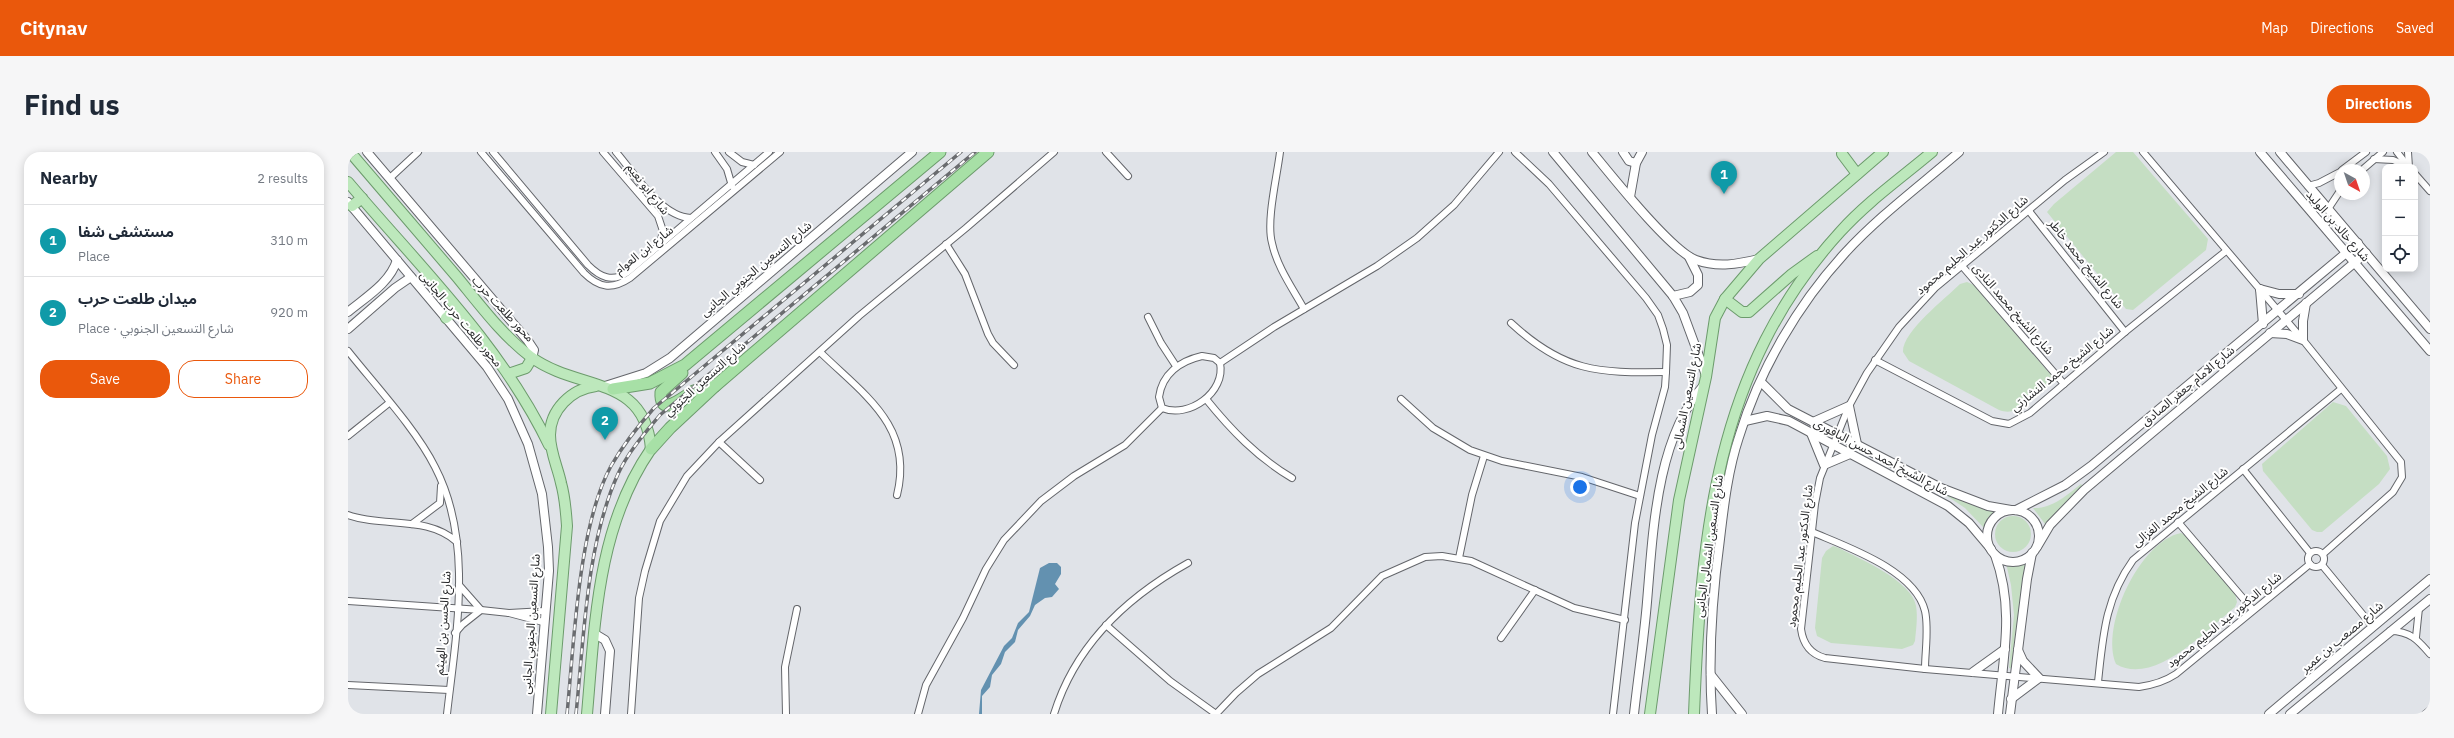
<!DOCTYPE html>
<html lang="en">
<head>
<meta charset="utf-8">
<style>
	body { margin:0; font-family:"IBM Plex Sans","Noto Sans Arabic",sans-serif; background:#f6f6f7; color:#1f2937 }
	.controls { position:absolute; right:12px; top:12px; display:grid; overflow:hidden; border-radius:8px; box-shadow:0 2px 10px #0003 }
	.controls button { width:36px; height:36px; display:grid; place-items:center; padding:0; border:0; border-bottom:1px solid #e0e1e3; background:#fff; color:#1f2937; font:20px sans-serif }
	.compass { position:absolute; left:1986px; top:12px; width:36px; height:36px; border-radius:50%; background:#fff; box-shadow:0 2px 10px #0003; rotate:140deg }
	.you { position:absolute; left:1232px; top:335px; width:14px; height:14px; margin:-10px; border:3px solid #fff; border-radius:50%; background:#1a73e8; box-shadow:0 0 0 6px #1a73e833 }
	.badge { display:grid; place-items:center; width:26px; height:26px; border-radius:50%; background:#ea580c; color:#fff; font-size:13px; font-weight:700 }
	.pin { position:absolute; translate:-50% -33px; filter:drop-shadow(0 1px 2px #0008) }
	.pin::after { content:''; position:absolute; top:21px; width:14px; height:12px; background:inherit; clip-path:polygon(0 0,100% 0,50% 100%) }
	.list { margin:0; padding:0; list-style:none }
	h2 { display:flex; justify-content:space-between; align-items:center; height:52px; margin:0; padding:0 16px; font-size:17px }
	h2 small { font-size:13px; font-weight:400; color:#747a83 }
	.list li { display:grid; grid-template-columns:26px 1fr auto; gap:12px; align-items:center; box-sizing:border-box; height:72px; padding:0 16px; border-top:1px solid #e0e1e3 }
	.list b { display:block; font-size:15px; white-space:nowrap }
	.list p { margin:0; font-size:13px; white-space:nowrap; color:#747a83 }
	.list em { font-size:13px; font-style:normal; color:#747a83 }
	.actions { display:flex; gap:8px; padding:12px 16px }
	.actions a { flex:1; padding:9px 0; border:1px solid #ea580c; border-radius:16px; text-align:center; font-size:14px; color:#ea580c }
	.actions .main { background:#ea580c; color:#fff }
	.icon { flex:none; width:22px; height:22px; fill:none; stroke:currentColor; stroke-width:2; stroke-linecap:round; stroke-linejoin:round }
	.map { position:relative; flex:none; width:2082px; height:562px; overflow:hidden; border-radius:16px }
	header { display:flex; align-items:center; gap:24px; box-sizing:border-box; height:56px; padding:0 20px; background:#ea580c; color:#fff }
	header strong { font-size:19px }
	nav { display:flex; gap:22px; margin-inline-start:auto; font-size:14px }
	.intro { display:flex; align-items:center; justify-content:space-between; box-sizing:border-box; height:96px; padding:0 24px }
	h1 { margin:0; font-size:28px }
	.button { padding:10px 18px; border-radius:16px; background:#ea580c; color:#fff; font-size:14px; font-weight:700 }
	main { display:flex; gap:24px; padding:0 24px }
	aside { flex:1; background:#fff; border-radius:16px; box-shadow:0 2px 10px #0003 }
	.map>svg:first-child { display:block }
	.green { fill:#c5dec3 }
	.water { fill:#6391b0 }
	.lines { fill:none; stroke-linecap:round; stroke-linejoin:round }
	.minor-casing { stroke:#64666b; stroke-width:8 }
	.tertiary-casing { stroke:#64666b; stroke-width:10 }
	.primary-casing { stroke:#6c9b6c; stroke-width:12 }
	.trunk-casing { stroke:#6c9b6c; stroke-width:13 }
	.minor { stroke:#fff; stroke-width:6 }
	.tertiary { stroke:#fff; stroke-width:8 }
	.primary { stroke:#bde8bc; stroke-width:10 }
	.trunk { stroke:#a7e0a6; stroke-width:11 }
	.rail-casing { stroke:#6a6c6f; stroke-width:3.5 }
	.rail { stroke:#fff; stroke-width:2; stroke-dasharray:6; stroke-linecap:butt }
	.labels { text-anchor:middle; stroke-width:4; stroke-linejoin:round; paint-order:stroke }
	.street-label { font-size:12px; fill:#27282a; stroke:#fff }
</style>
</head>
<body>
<header>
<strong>Citynav</strong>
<nav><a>Map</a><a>Directions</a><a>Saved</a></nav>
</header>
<div class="intro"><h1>Find us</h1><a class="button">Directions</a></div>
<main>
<aside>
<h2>Nearby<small>2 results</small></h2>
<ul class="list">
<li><span class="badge" style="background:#0f9aa8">1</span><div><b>مستشفى شفا</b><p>Place</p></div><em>310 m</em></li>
<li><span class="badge" style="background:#0f9aa8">2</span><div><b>ميدان طلعت حرب</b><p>Place · شارع التسعين الجنوبي</p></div><em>920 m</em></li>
</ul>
<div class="actions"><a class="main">Save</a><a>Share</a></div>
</aside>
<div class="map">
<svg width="2082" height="562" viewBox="0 0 2082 562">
	<rect width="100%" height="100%" fill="#e0e3e8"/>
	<g class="green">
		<path d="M 1768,0 L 1785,0 L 1860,87 L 1858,98 L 1785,158 L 1778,157 L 1699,60 L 1706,52 Z"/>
		<path d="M 1619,130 L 1626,133 L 1703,223 L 1702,231 C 1689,244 1671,266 1651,258 L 1561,209 L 1555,200 C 1554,180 1598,146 1612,132 Z"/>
		<path d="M 1985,250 L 1998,254 L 2039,304 L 2042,317 L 2031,332 L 1974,380 L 1969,380 L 1964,378 L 1915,319 L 1914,312 Z"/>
		<path d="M 1733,332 L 1735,335 L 1697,372 L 1685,356 C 1704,357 1719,343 1733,332 Z"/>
		<path d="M 1593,340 L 1648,359 L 1636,376 L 1617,356 Z"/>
		<circle cx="1665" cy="382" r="18"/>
		<path d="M 1833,381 L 1839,384 L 1887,441 L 1889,450 L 1887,455 C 1860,477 1806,535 1768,512 C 1752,474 1792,389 1833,381 Z"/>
		<path d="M 1485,394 L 1491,396 C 1512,407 1564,429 1568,454 C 1570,465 1568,478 1567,489 L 1565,493 L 1554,497 L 1483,491 L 1469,484 L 1467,476 L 1474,406 L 1478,399 Z"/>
		<path d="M 1658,411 L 1678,411 L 1671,456 L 1666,517 L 1661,516 L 1666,463 L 1663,433 Z"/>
	</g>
	<path class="water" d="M 701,411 L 709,411 L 713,415 L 713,422 L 707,432 L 711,437 L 704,445 L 697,446 L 687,453 L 682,464 L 670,478 L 667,490 L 657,500 L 653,512 L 644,523 L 642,535 L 634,544 L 634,562 L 631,562 L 633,538 L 656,494 L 664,486 L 670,471 L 681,460 L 692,416 Z"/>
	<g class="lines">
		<defs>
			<g id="minor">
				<path d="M 133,0 L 236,121 C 251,136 264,138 282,126 L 432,0"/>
				<path d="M 145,0 L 240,113 C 252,125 264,131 280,120 L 421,0"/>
				<path d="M 255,0 L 310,64 L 315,79 L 312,92"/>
				<path d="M 268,0 C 287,22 313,65 343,66"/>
				<path d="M 367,0 L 379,17 L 384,34"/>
				<path d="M 381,0 L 394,10 L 406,13"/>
				<path d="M 758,0 L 780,24"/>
				<path d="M 932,0 C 929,25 918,69 924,91 C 929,115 945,137 956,157"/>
				<path d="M 1167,0 L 1201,32 L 1298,146 L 1310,163 L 1315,177 L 1319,193 L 1318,220 L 1317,235 L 1304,283 L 1287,371 L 1265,562"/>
				<path d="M 1756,0 L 1717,28 L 1587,136 L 1551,175 L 1519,221 L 1501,254 L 1472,326 L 1467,352 L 1453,477 C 1455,492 1462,502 1477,506 L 1577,517 L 1791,535 C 1805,533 1816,530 1828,522 L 1962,412"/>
				<path d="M 1795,0 L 1955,188 L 2053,310 L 2054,325 L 2045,340 L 1975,402"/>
				<path d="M 2049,0 L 2059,13"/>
				<path d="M 2060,0 L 2061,15"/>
				<path d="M 2026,7 L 2045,8 L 2061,15"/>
				<path d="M 1994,18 L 2018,0"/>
				<path d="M 2014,18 L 2035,0"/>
				<path d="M 2067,22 L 2082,39"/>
				<path d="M 42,26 L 70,0"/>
				<path d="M 1960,34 L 1971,31 L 1992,20"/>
				<path d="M 1980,57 L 1992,39"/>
				<path d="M 1681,59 L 1777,180"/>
				<path d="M 598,92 L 617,122 L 640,182 L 645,191 L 666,213"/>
				<path d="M 1614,114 L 1716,232"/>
				<path d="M 800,165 L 813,191 L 828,214"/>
				<path d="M 1163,171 C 1216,220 1249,221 1318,220"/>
				<path d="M 0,199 C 27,233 68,277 87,315 C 126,390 108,482 99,562"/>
				<path d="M 472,200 C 516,243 566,274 549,343"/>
				<path d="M 854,204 L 866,206 L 872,211 C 878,240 841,267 814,256 L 811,245 C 814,222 832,209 854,204 Z"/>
				<path d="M 1527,208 L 1644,269 L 1661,272 L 1682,261 L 1777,180 L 1878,99"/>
				<path d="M 872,211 L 926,175 L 1029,114 L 1069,86 L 1106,53 L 1151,0"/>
				<path d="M 858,247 C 883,278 909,305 944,326"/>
				<path d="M 1053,247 L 1085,276 L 1122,298 L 1154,309 L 1234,325 L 1292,344"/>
				<path d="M 0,284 L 41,251"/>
				<path d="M 371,290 L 412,328"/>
				<path d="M 1895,317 L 1962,401"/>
				<path d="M 0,363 C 36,376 79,363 109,390"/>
				<path d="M 1830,370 L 1905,458"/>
				<path d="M 64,372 L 92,351 L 93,334"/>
				<path d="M 1464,380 C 1499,395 1567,418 1577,459 C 1581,477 1577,499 1577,517"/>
				<circle cx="1968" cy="407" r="8"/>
				<path d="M 1111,406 L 1124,343 L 1136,304"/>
				<path d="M 1974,413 L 2025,475"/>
				<path d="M 0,449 L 133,458 L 161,461 L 195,470"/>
				<path d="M 161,461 L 197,459"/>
				<path d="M 758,473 L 822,529 L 868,562"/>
				<path d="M 2042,479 C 2062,479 2070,488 2082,502"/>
				<path d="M 107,481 L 114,473 L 133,458 L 111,433"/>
				<path d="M 2068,485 L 2071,456"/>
				<path d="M 1153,486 L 1187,438"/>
				<path d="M 1750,530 C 1755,484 1757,447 1785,408 L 1993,237"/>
				<path d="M 0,533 L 101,538"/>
				<path d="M 283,562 L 291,446 L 297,419 L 312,369 L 339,324 L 371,290 L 511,164 L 618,76 L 706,0"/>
				<path d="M 438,562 L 437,515 L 449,457"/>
				<path d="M 570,562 L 578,533 L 615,466 L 638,417 L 656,388 L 693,349 L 726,324 L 777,293 L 814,256"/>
				<path d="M 706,562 C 727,494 779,445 840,411"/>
				<path d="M 868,562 L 888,541 L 910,522 L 983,476 L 1034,424 L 1077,405 L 1094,404 L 1123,409 L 1226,456 L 1277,468"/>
				<path d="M 2077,562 L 2082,558"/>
			</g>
			<g id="tertiary">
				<path d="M 19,0 L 180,189 L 186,198 L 184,206"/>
				<path d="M 1205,0 L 1325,144 L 1335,161 L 1358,223"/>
				<path d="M 1244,0 C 1263,23 1323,99 1348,108 C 1370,116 1390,112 1411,107"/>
				<path d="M 1275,0 L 1281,9 L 1288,11"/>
				<path d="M 1912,0 L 2082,199"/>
				<path d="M 1932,0 L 2082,177"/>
				<path d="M 1282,45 L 1288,11 L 1294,0"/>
				<path d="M 0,50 L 139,215 L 160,247 L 180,292 L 194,342 L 200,395 L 201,419 L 189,562"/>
				<path d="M 1912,137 L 1931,142 L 1951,142"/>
				<path d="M 1912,137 L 1915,172"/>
				<path d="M 1325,144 L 1342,140 L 1350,133 L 1350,123 L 1341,105"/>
				<path d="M 0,160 C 18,145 42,131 49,108"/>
				<path d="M 0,177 L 47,136 L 63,125"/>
				<path d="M 1922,181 L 1939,182 L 1955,188 L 1955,169 L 1958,151"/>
				<path d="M 1413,230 L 1440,257 L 1593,336 L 1640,354 L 1663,358"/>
				<path d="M 257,234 L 298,221 L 322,206 L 564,0"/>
				<path d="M 1397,269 L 1419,264 L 1441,269 L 1600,354 L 1621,371 L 1643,397"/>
				<path d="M 1465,270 L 1501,254 L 1509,292"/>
				<path d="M 1463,281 L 1476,313 L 1502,302"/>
				<path d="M 1668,358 L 1717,333 L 1743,314 L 2010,91"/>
				<circle cx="1665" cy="384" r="26"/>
				<path d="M 1689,395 L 1702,373 L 1736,338 L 2018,101"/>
				<path d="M 1647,403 C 1667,457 1655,506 1650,562"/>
				<path d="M 247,482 L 257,488 L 262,499 L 257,562"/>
				<path d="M 1625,520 L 1657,497"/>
				<path d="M 1363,523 L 1394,562"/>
				<path d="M 1663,547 L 1691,526 L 1675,509 L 1670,498"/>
				<path d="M 1286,562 C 1290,525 1296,487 1299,450 C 1305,381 1308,286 1356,233"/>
				<path d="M 1364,562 C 1360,503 1364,446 1372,387 C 1376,353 1380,318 1391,285 C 1411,219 1450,152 1497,101 C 1531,64 1573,33 1611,0"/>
				<path d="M 1662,562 L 1679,427 L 1684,401"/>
				<path d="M 1921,562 L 2082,427"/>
				<path d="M 1942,562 L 2082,447"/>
			</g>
			<g id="primary">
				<path d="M 2,0 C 38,42 73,83 109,125 C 132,153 154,183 183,205 C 231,240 297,222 303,297 C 249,375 247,471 239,562"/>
				<path d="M 1494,2 L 1509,22"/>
				<path d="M 0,30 C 71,114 153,193 201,293"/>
				<path d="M 4,54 L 14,46"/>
				<path d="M 1377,147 L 1394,160 L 1401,160 L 1444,122 L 1469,104"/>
				<path d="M 98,166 L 108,157"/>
				<path d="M 160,222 L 178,216 L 184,206"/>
				<path d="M 203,562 L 219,374 C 218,359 217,345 213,331 C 210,316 202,300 202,283 C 202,258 223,237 248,234"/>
				<path d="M 1302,562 L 1331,348 L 1358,225 L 1367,166 L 1377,147 L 1411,107 L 1535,0"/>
				<path d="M 1346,562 C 1353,384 1366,218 1492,80 C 1519,50 1553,26 1584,0"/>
			</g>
			<g id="trunk">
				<path d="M 334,221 L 313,240 C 311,268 337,243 346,239 C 353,236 360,235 367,234"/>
				<path d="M 265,237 L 302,231 L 337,213 L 592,0"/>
				<path d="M 303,297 L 322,276 L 367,234 L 640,0"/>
			</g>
		</defs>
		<use href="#minor" class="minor-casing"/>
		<use href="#tertiary" class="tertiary-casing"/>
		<use href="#primary" class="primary-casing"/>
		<use href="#trunk" class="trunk-casing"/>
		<use href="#minor" class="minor"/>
		<use href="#tertiary" class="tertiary"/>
		<use href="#primary" class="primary"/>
		<use href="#trunk" class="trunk"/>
		<defs>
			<g id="rail">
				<path d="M 219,562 C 226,492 230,374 263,314 C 275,293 290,274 306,256 L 613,0"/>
				<path d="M 228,562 C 236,486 238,393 270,322 C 280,300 297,281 312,263 L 627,0"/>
			</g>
		</defs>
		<use href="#rail" class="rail-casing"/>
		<use href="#rail" class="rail"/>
	</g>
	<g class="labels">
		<g class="street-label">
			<text transform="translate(300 37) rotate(52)" y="4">شارع ابو نعيم</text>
			<text transform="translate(1990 74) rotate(49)" y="4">شارع خالد بن الوليد</text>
			<text transform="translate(1624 93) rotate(-41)" y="4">شارع الدكتور عبد الحليم محمود</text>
			<text transform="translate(296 98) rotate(-38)" y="4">شارع ابن العوام</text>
			<text transform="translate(1738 112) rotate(51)" y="4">شارع الشيخ محمد خاطر</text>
			<text transform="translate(408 117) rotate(-40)" y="4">شارع التسعين الجنوبي الجانبى</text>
			<text transform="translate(155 157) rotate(47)" y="4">محور طلعت حرب</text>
			<text transform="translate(1665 157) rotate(49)" y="4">شارع الشيخ محمد النادى</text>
			<text transform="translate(113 167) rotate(50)" y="4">محور طلعت حرب الجانبى</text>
			<text transform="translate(1714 217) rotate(-39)" y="4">شارع الشيخ محمد النشارتي</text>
			<text transform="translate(357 227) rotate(-42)" y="4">شارع التسعين الجنوبي</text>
			<text transform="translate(1840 234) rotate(-40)" y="4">شارع الامام جعفر الصادق</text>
			<text transform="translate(1339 244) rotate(-79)" y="4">شارع التسعين الشمالى</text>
			<text transform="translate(1533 305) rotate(28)" y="4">شارع الشيخ أحمد حسن الباقورى</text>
			<text transform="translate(1832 355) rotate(-39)" y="4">شارع الشيخ محمد الغزالى</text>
			<text transform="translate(1361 394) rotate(-82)" y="4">شارع التسعين الشمالى الجانبى</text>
			<text transform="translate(1452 404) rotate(-83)" y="4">شارع الدكتور عبد الحليم محمود</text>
			<text transform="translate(1876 468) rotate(-39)" y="4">شارع الدكتور عبد الحليم محمود</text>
			<text transform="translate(95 471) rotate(-86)" y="4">شارع الحسن بن الهيثم</text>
			<text transform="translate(183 472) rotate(-86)" y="4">شارع التسعين الجنوبي الجانبى</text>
			<text transform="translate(1994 485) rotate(-40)" y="4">شارع مصعب بن عمير</text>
		</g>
	</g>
</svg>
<div class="controls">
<button>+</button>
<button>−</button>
<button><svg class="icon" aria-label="locate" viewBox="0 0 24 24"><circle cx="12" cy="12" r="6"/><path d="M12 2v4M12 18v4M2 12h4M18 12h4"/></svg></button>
</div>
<svg class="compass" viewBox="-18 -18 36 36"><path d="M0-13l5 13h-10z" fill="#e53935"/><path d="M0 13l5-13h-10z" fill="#747a83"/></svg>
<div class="you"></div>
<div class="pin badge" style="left:1376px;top:42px;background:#0f9aa8">1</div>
<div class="pin badge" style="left:257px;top:288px;background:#0f9aa8">2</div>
</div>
</main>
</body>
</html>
